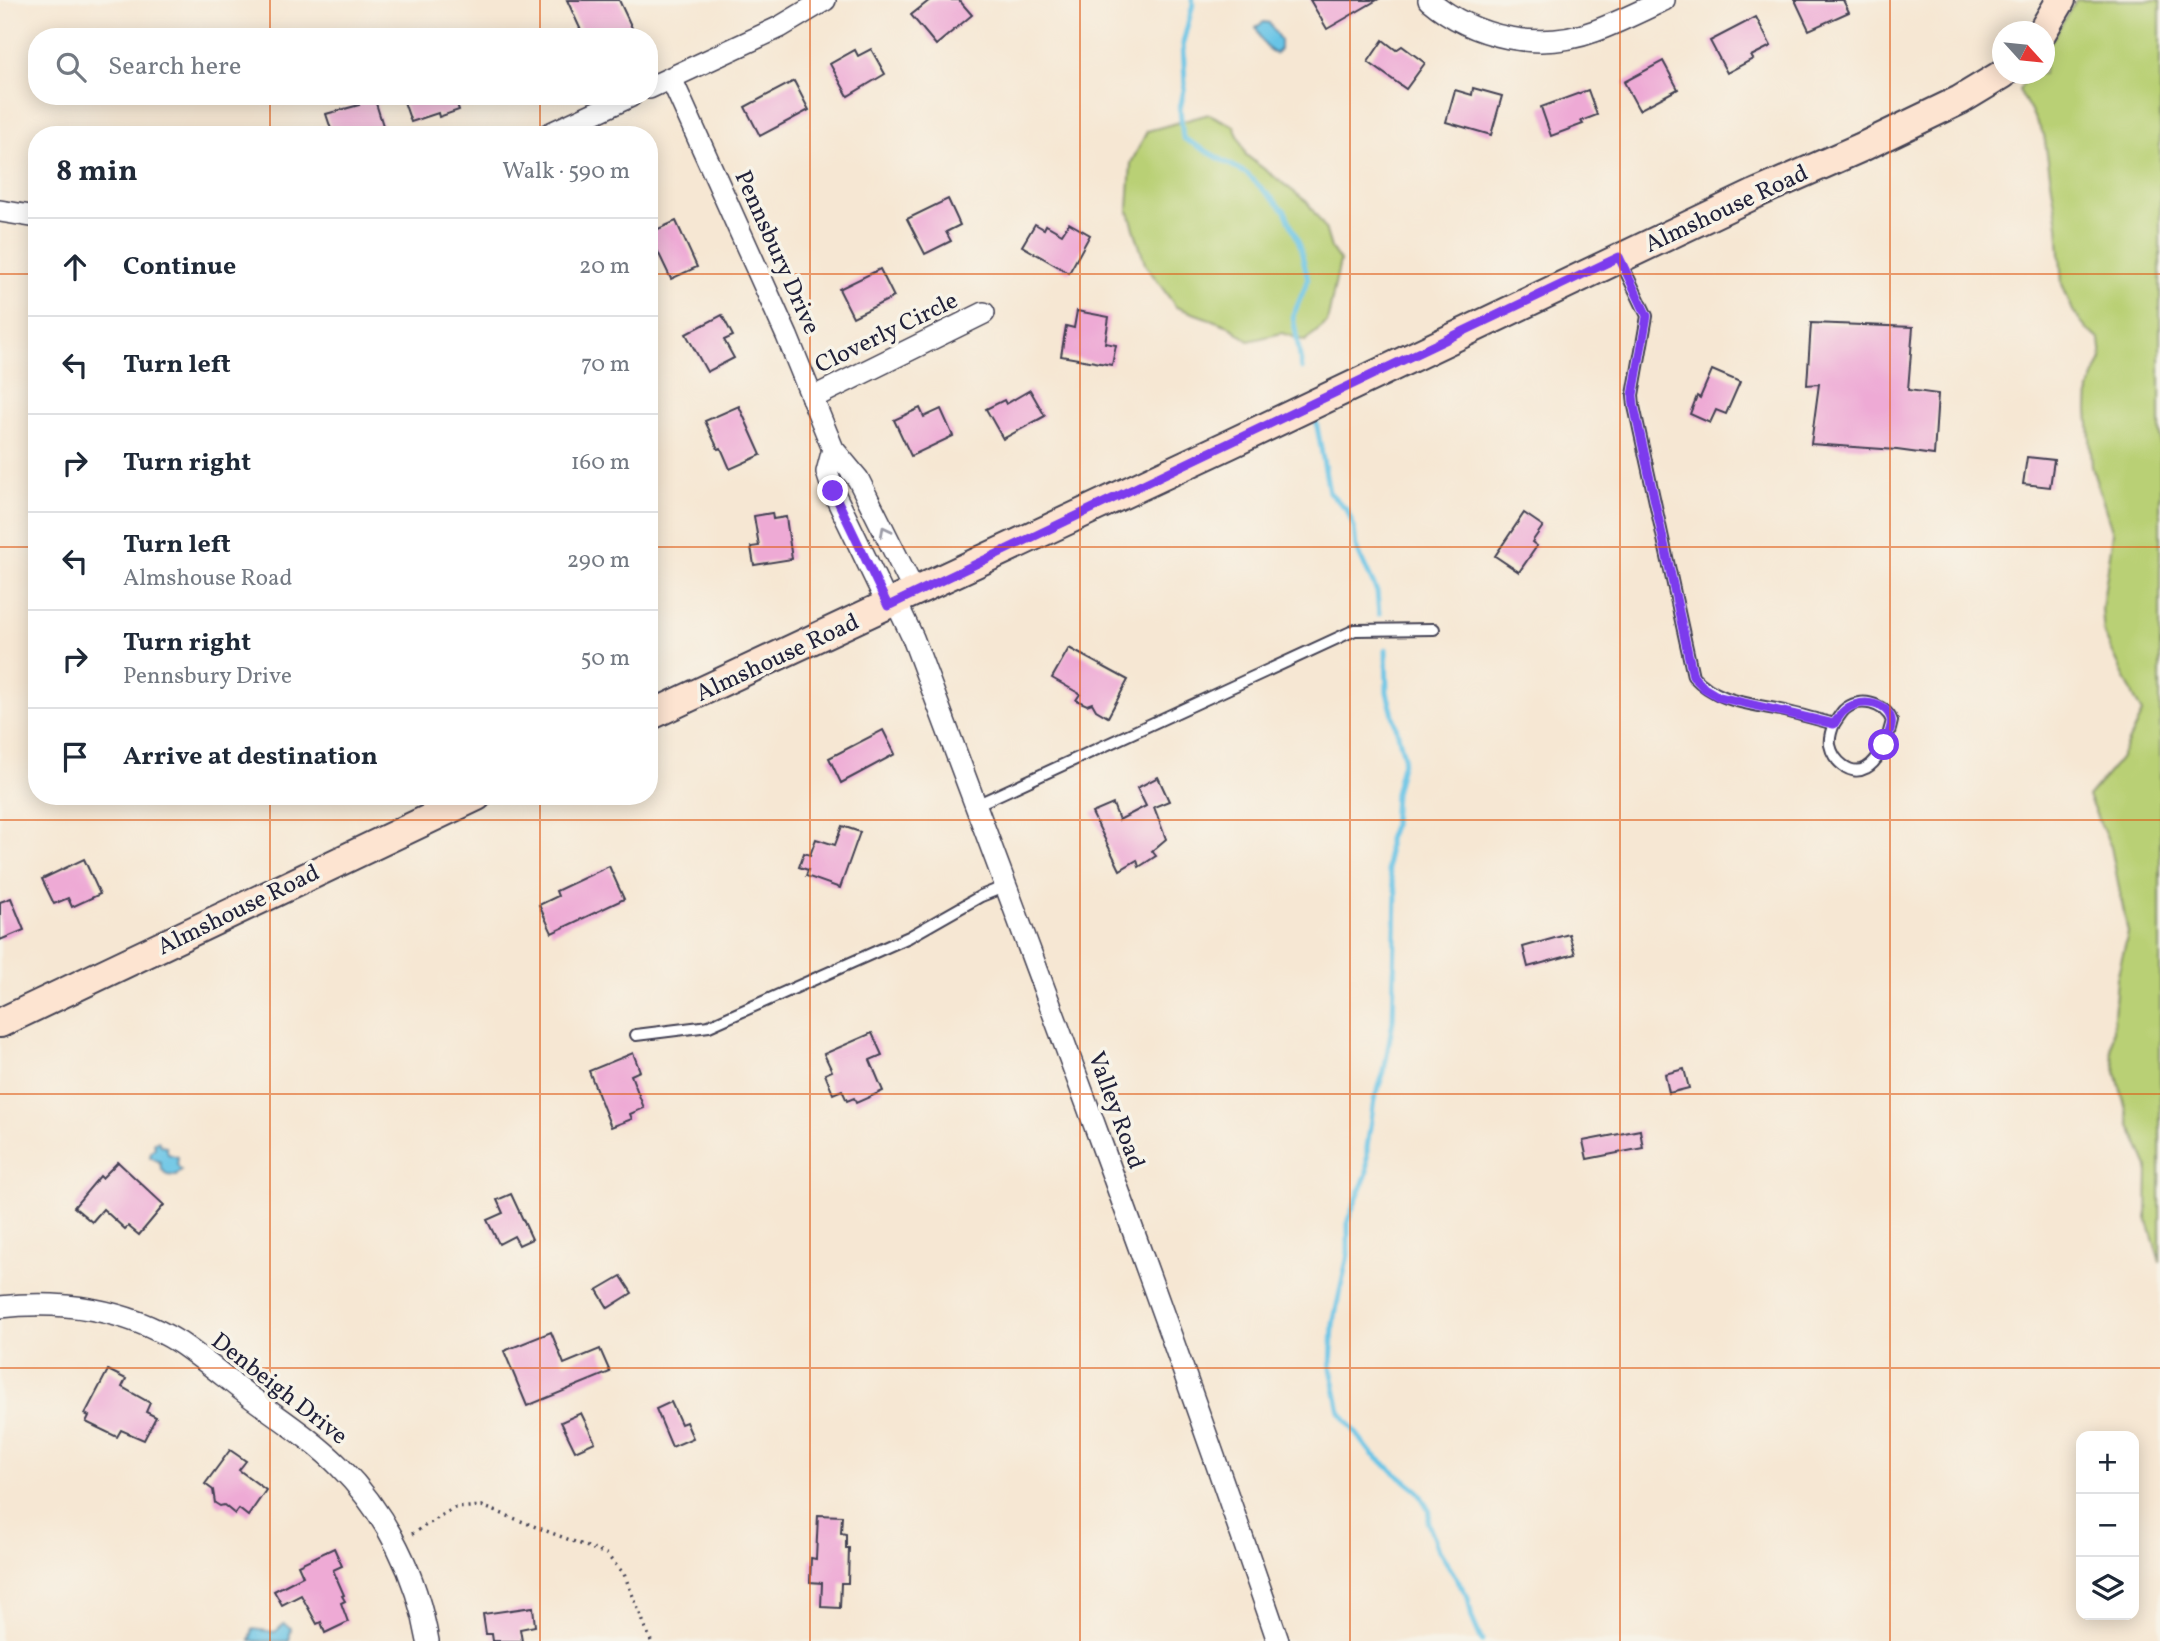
<!DOCTYPE html>
<html lang="en">
<head>
<meta charset="utf-8">
<style>
	body { margin:0; font-family:Vollkorn,serif; background:#f6f6f7; color:#1f2937 }
	.controls { position:absolute; right:21px; bottom:21px; display:grid; overflow:hidden; border-radius:14px; box-shadow:0 4px 18px #0003 }
	.controls button { width:63px; height:63px; display:grid; place-items:center; padding:0; border:0; border-bottom:2px solid #e0e1e3; background:#fff; color:#1f2937; font:35px sans-serif }
	.compass { position:absolute; left:1992px; top:21px; width:63px; height:63px; border-radius:50%; background:#fff; box-shadow:0 4px 18px #0003; rotate:117deg }
	.stop { position:absolute; width:21px; height:21px; margin:-16px; border:5px solid #7c3aed; border-radius:50%; background:#fff }
	.stop.end { background:#7c3aed; border-color:#fff; box-shadow:0 2px 7px #0008 }
	.list { margin:0; padding:0; list-style:none }
	h2 { display:flex; justify-content:space-between; align-items:center; height:91px; margin:0; padding:0 28px; font-size:30px }
	h2 small { font-size:23px; font-weight:400; color:#747a83 }
	.list li { display:grid; grid-template-columns:46px 1fr auto; gap:21px; align-items:center; box-sizing:border-box; height:98px; padding:0 28px; border-top:2px solid #e0e1e3 }
	.list b { display:block; font-size:26px; white-space:nowrap }
	.list p { margin:0; font-size:23px; white-space:nowrap; color:#747a83 }
	.list em { font-size:23px; font-style:normal; color:#747a83 }
	.icon { flex:none; width:38px; height:38px; fill:none; stroke:currentColor; stroke-width:2; stroke-linecap:round; stroke-linejoin:round }
	.map { position:relative; flex:none; width:2160px; height:1641px; overflow:hidden }
	.search { position:absolute; background:#fff; box-shadow:0 4px 18px #0003; left:28px; top:28px; width:630px; height:77px; display:flex; align-items:center; gap:18px; box-sizing:border-box; padding:0 24px; border-radius:28px; color:#747a83; font-size:26px }
	.panel { position:absolute; background:#fff; box-shadow:0 4px 18px #0003; left:28px; top:126px; width:630px; height:679px; border-radius:28px }
	.map>svg:first-child { display:block }
	.green { fill:#b9d074; stroke:#6e7958; stroke-width:2 }
	.water { fill:#68c4e6; stroke:#457390; stroke-width:2 }
	.lines { fill:none; stroke-linecap:round; stroke-linejoin:round }
	.stream { stroke:#68c4e6; stroke-width:5 }
	.building { fill:#eeaad5 }
	.lane-casing { stroke:#424052; stroke-width:14 }
	.street-casing { stroke:#424052; stroke-width:24 }
	.secondary-casing { stroke:#424052; stroke-width:32 }
	.path { stroke:#424052; stroke-width:3.5; stroke-dasharray:2 5; stroke-linecap:butt }
	.lane { stroke:#fff; stroke-width:10 }
	.street { stroke:#fff; stroke-width:21 }
	.secondary { stroke:#fde4d1; stroke-width:28 }
	.oneway { stroke:#9c9ca7 }
	.route { stroke:#7c3aed; stroke-width:9 }
	.grid { fill:none; stroke:#de560e; stroke-width:2; stroke-opacity:0.55 }
	.labels { text-anchor:middle; stroke-width:7; stroke-linejoin:round; paint-order:stroke }
	.street-label { font-size:24px; fill:#22223b; stroke:#f7f3e8 }
</style>
</head>
<body>
<div class="map">
<svg width="2160" height="1641" viewBox="0 0 2160 1641">
	<rect width="100%" height="100%" fill="#f7f3e8"/>
	<filter id="ink" filterUnits="userSpaceOnUse"><feTurbulence type="fractalNoise" baseFrequency=".0143" numOctaves="2"/><feDisplacementMap in="SourceGraphic" scale="14" xChannelSelector="R" yChannelSelector="G"/><feConvolveMatrix kernelMatrix="1 2 1 2 8 2 1 2 1" color-interpolation-filters="sRGB"/></filter>
	<filter id="wash" filterUnits="userSpaceOnUse"><feTurbulence type="fractalNoise" baseFrequency=".00686" numOctaves="4" result="noise"/><feDisplacementMap in="SourceGraphic" scale="28" xChannelSelector="R" yChannelSelector="G"/><feGaussianBlur stdDeviation="1.57" result="paint"/><feColorMatrix in="noise" values="0 0 0 0 0 0 0 0 0 0 0 0 0 0 0 0 0 1.4 0 .05"/><feComposite in="paint" operator="in"/></filter>
	<g filter="url(#wash)">
		<rect width="100%" height="100%" fill="#f6e7d3"/>
		<g class="green">
			<path d="M 2076,0 L 2160,0 L 2160,1262 L 2147,1218 L 2148,1167 L 2130,1125 L 2111,1053 L 2117,978 L 2128,933 L 2111,847 L 2088,797 L 2120,759 L 2142,713 L 2104,635 L 2102,609 L 2113,533 L 2092,467 L 2088,410 L 2089,389 L 2102,359 L 2100,340 L 2087,329 L 2073,311 L 2062,284 L 2058,225 L 2044,135 L 2019,90 L 2030,74 L 2044,74 L 2045,51 Z"/>
			<path d="M 1209,114 L 1234,126 L 1246,155 L 1307,202 L 1325,228 L 1331,248 L 1340,261 L 1327,323 L 1305,341 L 1282,333 L 1249,341 L 1229,326 L 1176,307 L 1145,264 L 1128,209 L 1131,163 L 1147,131 Z"/>
		</g>
		<g class="water">
			<path d="M 1264,22 L 1269,23 L 1280,40 L 1280,49 L 1275,54 C 1265,48 1259,38 1256,27 Z"/>
			<path d="M 158,1141 L 161,1145 L 166,1146 L 168,1154 L 178,1157 L 177,1165 L 181,1170 L 176,1176 L 167,1175 L 161,1168 L 160,1162 L 150,1157 L 151,1152 L 155,1147 L 154,1142 Z"/>
			<path d="M 284,1624 L 291,1628 L 289,1641 L 250,1641 L 253,1629 L 275,1632 Z"/>
		</g>
		<g class="lines">
			<g class="stream">
				<path d="M 1192,0 L 1193,4 L 1183,43 L 1185,85 L 1180,109 L 1183,138 L 1247,174 L 1285,211 L 1300,245 L 1308,280 L 1293,316 L 1302,369"/>
				<path d="M 1316,421 L 1329,492 L 1347,510 L 1354,527 L 1356,547 L 1377,592 L 1379,614"/>
				<path d="M 1386,649 L 1387,692 L 1404,757 L 1395,793 L 1393,826 L 1388,839 L 1388,869 L 1396,893 L 1393,1020 L 1384,1072 L 1374,1100 L 1367,1147 L 1367,1173 L 1348,1220 L 1348,1255 L 1333,1324 L 1331,1368 L 1340,1412 L 1372,1454 L 1418,1491 L 1430,1512 L 1428,1523 L 1437,1547 L 1468,1597 L 1472,1618 L 1482,1641"/>
			</g>
		</g>
		<g id="blocks">
			<g class="building">
				<path d="M 567,0 L 619,0 L 633,30 L 618,37 L 584,37 Z"/>
				<path d="M 930,0 L 959,0 L 972,15 L 936,45 L 911,15 Z"/>
				<path d="M 1310,0 L 1377,0 L 1327,29 Z"/>
				<path d="M 1795,0 L 1843,0 L 1849,12 L 1809,30 Z"/>
				<path d="M 1756,17 L 1771,46 L 1751,56 L 1753,59 L 1727,73 L 1710,41 Z"/>
				<path d="M 1383,40 L 1396,50 L 1402,46 L 1425,63 L 1406,89 L 1368,62 Z"/>
				<path d="M 871,49 L 885,74 L 848,96 L 830,64 L 855,50 L 858,56 Z"/>
				<path d="M 1663,61 L 1678,89 L 1639,110 L 1624,82 Z"/>
				<path d="M 794,81 L 809,110 L 760,136 L 745,107 Z"/>
				<path d="M 1473,88 L 1502,96 L 1491,135 L 1446,122 L 1455,90 L 1472,95 Z"/>
				<path d="M 1588,90 L 1597,115 L 1581,121 L 1583,124 L 1551,136 L 1541,107 Z"/>
				<path d="M 402,96 L 454,96 L 459,110 L 439,117 L 438,113 L 411,122 Z"/>
				<path d="M 374,97 L 386,135 L 333,135 L 326,114 L 359,105 L 358,102 Z"/>
				<path d="M 948,199 L 960,225 L 946,232 L 951,241 L 925,254 L 907,219 Z"/>
				<path d="M 676,221 L 697,267 L 671,279 L 649,233 Z"/>
				<path d="M 1069,223 L 1090,235 L 1069,273 L 1022,246 L 1035,224 L 1044,229 L 1046,225 L 1062,234 Z"/>
				<path d="M 880,269 L 894,297 L 853,317 L 839,289 Z"/>
				<path d="M 1077,311 L 1109,317 L 1105,343 L 1116,345 L 1112,365 L 1061,356 L 1066,326 L 1074,328 Z"/>
				<path d="M 722,315 L 733,336 L 724,340 L 734,358 L 707,372 L 686,334 Z"/>
				<path d="M 1811,323 L 1913,327 L 1908,390 L 1938,394 L 1934,455 L 1897,450 L 1811,444 L 1819,384 L 1807,385 Z"/>
				<path d="M 1712,370 L 1740,382 L 1726,414 L 1716,410 L 1710,423 L 1690,414 L 1697,396 L 1700,398 Z"/>
				<path d="M 1030,390 L 1045,416 L 1003,439 L 986,409 L 1004,400 L 1006,404 Z"/>
				<path d="M 739,406 L 761,455 L 730,469 L 721,448 L 718,449 L 705,421 Z"/>
				<path d="M 920,408 L 924,417 L 941,409 L 953,436 L 911,456 L 894,420 Z"/>
				<path d="M 2027,457 L 2054,460 L 2050,487 L 2023,484 Z"/>
				<path d="M 772,513 L 773,519 L 786,517 L 792,559 L 754,565 L 751,547 L 759,546 L 754,516 Z"/>
				<path d="M 1524,513 L 1543,526 L 1532,542 L 1537,546 L 1519,572 L 1495,556 Z"/>
				<path d="M 1069,648 L 1128,680 L 1108,717 L 1096,710 L 1092,703 L 1087,705 L 1076,700 L 1080,694 L 1052,678 Z"/>
				<path d="M 883,730 L 895,754 L 841,783 L 829,758 Z"/>
				<path d="M 1158,777 L 1169,801 L 1154,807 L 1166,839 L 1152,851 L 1156,856 L 1139,867 L 1137,860 L 1120,870 L 1092,813 L 1113,804 L 1119,820 L 1146,806 L 1137,788 Z"/>
				<path d="M 842,826 L 860,832 L 840,888 L 806,876 L 808,870 L 799,867 L 804,853 L 810,855 L 816,839 L 835,845 Z"/>
				<path d="M 84,859 L 100,894 L 72,907 L 68,898 L 54,904 L 42,879 Z"/>
				<path d="M 609,866 L 624,899 L 552,933 L 539,905 L 558,896 L 556,891 Z"/>
				<path d="M 11,898 L 24,930 L 0,940 L 0,902 Z"/>
				<path d="M 1569,934 L 1575,954 L 1528,967 L 1523,947 Z"/>
				<path d="M 872,1033 L 882,1055 L 870,1060 L 883,1091 L 856,1103 L 854,1098 L 847,1101 L 842,1090 L 833,1094 L 825,1074 L 832,1071 L 824,1054 Z"/>
				<path d="M 633,1053 L 640,1071 L 631,1075 L 644,1108 L 630,1114 L 632,1119 L 611,1127 L 589,1071 Z"/>
				<path d="M 1684,1069 L 1689,1088 L 1669,1093 L 1665,1074 Z"/>
				<path d="M 1640,1130 L 1643,1148 L 1587,1159 L 1583,1141 Z"/>
				<path d="M 118,1162 L 164,1205 L 139,1235 L 128,1226 L 125,1229 L 103,1209 L 92,1222 L 74,1207 L 100,1176 L 102,1178 Z"/>
				<path d="M 511,1194 L 532,1239 L 519,1245 L 514,1236 L 499,1244 L 487,1220 L 503,1213 L 497,1200 Z"/>
				<path d="M 621,1276 L 632,1293 L 608,1308 L 597,1290 Z"/>
				<path d="M 551,1332 L 564,1364 L 600,1349 L 610,1372 L 527,1406 L 504,1351 Z"/>
				<path d="M 108,1370 L 126,1379 L 122,1387 L 150,1403 L 146,1412 L 156,1417 L 144,1440 L 121,1430 L 117,1437 L 86,1422 L 89,1416 L 85,1414 Z"/>
				<path d="M 671,1402 L 681,1424 L 686,1422 L 693,1438 L 672,1447 L 656,1409 Z"/>
				<path d="M 581,1413 L 595,1442 L 575,1451 L 561,1422 Z"/>
				<path d="M 230,1450 L 246,1461 L 239,1470 L 266,1490 L 248,1516 L 239,1509 L 235,1514 L 224,1505 L 220,1506 L 215,1503 L 213,1490 L 205,1484 Z"/>
				<path d="M 818,1515 L 842,1516 L 841,1533 L 846,1534 L 846,1548 L 849,1548 L 848,1583 L 841,1583 L 840,1608 L 821,1607 L 822,1583 L 810,1582 L 811,1558 L 816,1559 Z"/>
				<path d="M 334,1548 L 342,1566 L 333,1570 L 344,1595 L 342,1596 L 345,1601 L 341,1603 L 348,1622 L 325,1633 L 321,1622 L 317,1624 L 301,1595 L 282,1605 L 274,1591 L 303,1576 L 298,1565 Z"/>
				<path d="M 533,1607 L 535,1626 L 520,1629 L 522,1641 L 493,1641 L 492,1634 L 486,1634 L 483,1614 Z"/>
			</g>
		</g>
	</g>
	<g filter="url(#ink)">
		<use href="#blocks" fill-opacity="0" stroke="#424052" stroke-width="2"/>
		<g class="lines">
			<defs>
				<g id="lane">
					<path d="M 1620,260 L 1647,316 L 1633,395 L 1634,406 L 1693,676 C 1717,702 1747,703 1780,710 C 1798,714 1816,719 1834,724 C 1837,720 1840,714 1844,710 C 1859,696 1885,703 1892,721 C 1889,735 1880,761 1866,768 C 1850,777 1833,760 1830,745 C 1829,738 1831,731 1834,724"/>
					<path d="M 976,805 L 1355,630 L 1434,629"/>
					<path d="M 636,1035 L 709,1026 L 909,937 L 981,896 L 1006,886"/>
				</g>
				<g id="street">
					<path d="M 1429,0 C 1474,38 1539,52 1595,31 C 1619,22 1641,11 1664,0"/>
					<path d="M 671,78 L 787,336 L 833,449 L 858,479 L 915,593"/>
					<path d="M 649,88 L 780,27 L 825,0"/>
					<path d="M 547,135 L 631,96"/>
					<path d="M 0,211 L 37,217"/>
					<path d="M 812,398 L 984,313"/>
					<path d="M 833,449 L 827,472 L 833,491 L 888,605"/>
					<path d="M 896,602 L 913,638 C 1038,971 1163,1304 1278,1641"/>
					<path d="M 0,1307 C 62,1300 126,1309 180,1343 C 205,1360 228,1380 252,1398 C 282,1420 314,1441 340,1467 C 387,1514 417,1577 428,1641"/>
				</g>
				<g id="secondary">
					<path d="M 2042,32 L 2061,0"/>
					<path d="M 649,716 L 1230,444 L 1755,194 L 1860,148 L 1960,100 L 2003,74"/>
					<path d="M 0,1023 L 477,796"/>
				</g>
			</defs>
			<use href="#lane" class="lane-casing"/>
			<use href="#street" class="street-casing"/>
			<use href="#secondary" class="secondary-casing"/>
			<path class="path" d="M 412,1534 L 454,1508 L 482,1506 L 606,1554 L 624,1574 L 651,1641"/>
			<use href="#lane" class="lane"/>
			<use href="#street" class="street"/>
			<use href="#secondary" class="secondary"/>
		</g>
		<defs><path id="oneway-chevron" d="M-2-3.5L2.5 0L-2 3.5" fill="none" stroke-width="1.6" stroke-linecap="round" stroke-linejoin="round" transform="scale(1.75)"/></defs>
		<use class="oneway" href="#oneway-chevron" transform="translate(885 531) rotate(-117)"/>
	</g>
	<g class="lines" filter="url(#ink)">
		<path class="route" d="M 833,491 L 888,606 L 1619,257 L 1647,316 L 1633,395 L 1634,406 L 1693,676 L 1704,688 L 1719,697 L 1834,724 C 1837,720 1840,714 1844,711 C 1856,699 1886,700 1891,719 C 1893,727 1887,737 1884,745"/>
	</g>
	<path class="grid" d="M 270,0 L 270,37M 540,0 L 540,37M 810,0 L 810,1641M 1080,0 L 1080,1641M 1350,0 L 1350,1641M 1620,0 L 1620,1641M 1890,0 L 1890,1641M 270,96 L 270,135M 540,96 L 540,135M 0,274 L 37,274M 649,274 L 2160,274M 0,547 L 37,547M 649,547 L 2160,547M 270,796 L 270,1641M 540,796 L 540,1641M 0,820 L 2160,820M 0,1094 L 2160,1094M 0,1368 L 2160,1368"/>
	<g class="labels">
		<g class="street-label">
			<text transform="translate(1726 208) rotate(-25)" y="8">Almshouse Road</text>
			<text transform="translate(778 252) rotate(66)" y="8">Pennsbury Drive</text>
			<text transform="translate(886 332) rotate(-26)" y="8">Cloverly Circle</text>
			<text transform="translate(777 657) rotate(-25)" y="8">Almshouse Road</text>
			<text transform="translate(238 909) rotate(-26)" y="8">Almshouse Road</text>
			<text transform="translate(1117 1110) rotate(70)" y="8">Valley Road</text>
			<text transform="translate(280 1388) rotate(38)" y="8">Denbeigh Drive</text>
		</g>
	</g>
</svg>
<div class="controls">
<button>+</button>
<button>−</button>
<button><svg class="icon" aria-label="layers" viewBox="0 0 24 24"><path d="M12 4l9 5-9 5-9-5zM3 14l9 5 9-5"/></svg></button>
</div>
<svg class="compass" viewBox="-18 -18 36 36"><path d="M0-13l5 13h-10z" fill="#e53935"/><path d="M0 13l5-13h-10z" fill="#747a83"/></svg>
<div class="stop" style="left:1884px;top:745px"></div>
<div class="stop end" style="left:833px;top:491px"></div>
<div class="search"><svg class="icon" aria-label="search" viewBox="0 0 24 24"><circle cx="10" cy="10" r="6"/><path d="M15 15l6 6"/></svg>Search here</div>
<section class="panel">
<h2>8 min<small>Walk · 590 m</small></h2>
<ul class="list">
<li><svg class="icon" aria-label="ahead" viewBox="0 0 24 24"><path d="M12 20V5M6 11l6-6 6 6"/></svg><div><b>Continue</b></div><em>20 m</em></li>
<li><svg class="icon" aria-label="left" viewBox="0 0 24 24"><path d="M17 20v-9H6M10 6l-5 5 5 5"/></svg><div><b>Turn left</b></div><em>70 m</em></li>
<li><svg class="icon" aria-label="right" viewBox="0 0 24 24"><path d="M7 20v-9h11M14 6l5 5-5 5"/></svg><div><b>Turn right</b></div><em>160 m</em></li>
<li><svg class="icon" aria-label="left" viewBox="0 0 24 24"><path d="M17 20v-9H6M10 6l-5 5 5 5"/></svg><div><b>Turn left</b><p>Almshouse Road</p></div><em>290 m</em></li>
<li><svg class="icon" aria-label="right" viewBox="0 0 24 24"><path d="M7 20v-9h11M14 6l5 5-5 5"/></svg><div><b>Turn right</b><p>Pennsbury Drive</p></div><em>50 m</em></li>
<li><svg class="icon" aria-label="arrive" viewBox="0 0 24 24"><path d="M6 21V4h12l-3 4 3 4H6"/></svg><div><b>Arrive at destination</b></div></li>
</ul>
</section>
</div>
</body>
</html>
